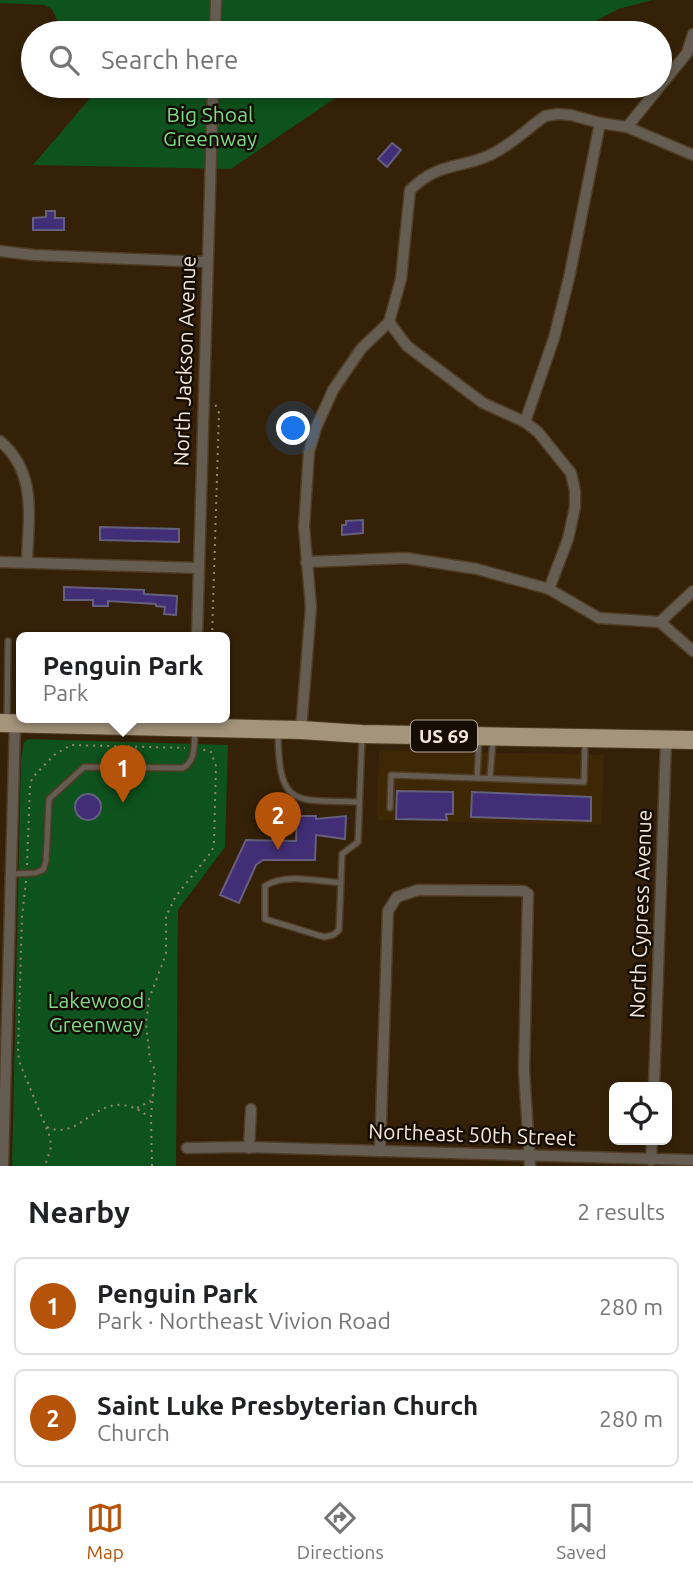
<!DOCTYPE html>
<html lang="en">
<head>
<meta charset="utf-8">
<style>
	body { margin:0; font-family:Ubuntu,sans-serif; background:#f2f2f2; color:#202124 }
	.controls { position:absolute; right:21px; bottom:21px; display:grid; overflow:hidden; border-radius:10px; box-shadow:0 4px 10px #0003 }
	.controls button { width:63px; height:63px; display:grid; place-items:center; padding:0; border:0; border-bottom:2px solid #e0e0e0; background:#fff; color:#202124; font:35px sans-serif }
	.you { position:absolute; left:294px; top:429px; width:24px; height:24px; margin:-18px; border:5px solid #fff; border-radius:50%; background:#1a73e8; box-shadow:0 0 0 10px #1a73e833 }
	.badge { display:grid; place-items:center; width:46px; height:46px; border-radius:50%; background:#b45309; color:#fff; font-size:23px; font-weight:700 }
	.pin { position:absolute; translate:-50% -58px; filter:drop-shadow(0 2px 4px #0008) }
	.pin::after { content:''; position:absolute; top:37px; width:24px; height:21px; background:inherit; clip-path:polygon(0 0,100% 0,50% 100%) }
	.popup { position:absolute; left:16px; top:632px; width:214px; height:91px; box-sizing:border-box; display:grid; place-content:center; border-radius:10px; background:#fff; filter:drop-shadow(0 2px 5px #0005); font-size:23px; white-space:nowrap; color:#757577 }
	.popup b { font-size:26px; color:#202124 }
	.popup::after { content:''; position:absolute; left:50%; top:100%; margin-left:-14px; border:14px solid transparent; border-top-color:#fff }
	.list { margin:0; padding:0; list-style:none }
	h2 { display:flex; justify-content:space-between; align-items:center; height:91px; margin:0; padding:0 28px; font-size:30px }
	h2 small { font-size:23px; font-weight:400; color:#757577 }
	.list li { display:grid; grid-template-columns:46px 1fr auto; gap:21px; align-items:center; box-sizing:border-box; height:98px; margin:0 14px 14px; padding:0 14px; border:2px solid #e0e0e0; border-radius:10px }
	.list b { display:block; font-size:26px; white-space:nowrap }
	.list p { margin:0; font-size:23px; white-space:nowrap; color:#757577 }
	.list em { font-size:23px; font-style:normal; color:#757577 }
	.icon { flex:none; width:38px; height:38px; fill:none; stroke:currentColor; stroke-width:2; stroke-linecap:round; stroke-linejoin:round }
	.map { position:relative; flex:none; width:693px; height:1166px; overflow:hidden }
	.search { position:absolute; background:#fff; box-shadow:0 4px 10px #0003; left:21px; right:21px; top:21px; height:77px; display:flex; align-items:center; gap:18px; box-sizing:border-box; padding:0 24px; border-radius:38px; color:#757577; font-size:26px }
	.sheet { height:315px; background:#fff }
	nav { display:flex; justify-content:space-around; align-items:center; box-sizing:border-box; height:98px; border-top:2px solid #e0e0e0; background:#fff; font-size:19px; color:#757577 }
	nav a { display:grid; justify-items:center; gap:4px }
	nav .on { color:#b45309 }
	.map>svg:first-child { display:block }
	.built { fill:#3e2705 }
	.green { fill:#0e521d }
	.building { fill:#412e76; stroke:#645f7d; stroke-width:2 }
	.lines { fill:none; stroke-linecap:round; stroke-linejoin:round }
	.lane-casing { stroke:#4f3d25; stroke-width:8 }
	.street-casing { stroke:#4f3d25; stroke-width:13 }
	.primary-casing { stroke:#4f3d25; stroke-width:20 }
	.path { stroke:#958571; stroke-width:2; stroke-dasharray:2 5; stroke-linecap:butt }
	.lane { stroke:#655d51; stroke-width:5 }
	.street { stroke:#655d51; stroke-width:10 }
	.primary { stroke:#a4947b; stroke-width:18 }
	.labels { text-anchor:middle; stroke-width:5; stroke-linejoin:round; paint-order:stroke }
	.shield { fill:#150d04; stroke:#b1a699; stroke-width:2 }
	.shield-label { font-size:19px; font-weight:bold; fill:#f4e8d9 }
	.park-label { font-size:21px; fill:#7ddc88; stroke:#150d04 }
	.street-label { font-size:21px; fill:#f4e8d9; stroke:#150d04 }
</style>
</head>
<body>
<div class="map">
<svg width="693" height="1166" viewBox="0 0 693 1166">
	<rect width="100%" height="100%" fill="#342108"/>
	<path class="built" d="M 379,750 L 604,755 L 602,825 L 377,820 Z"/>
	<g class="green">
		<path d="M 0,0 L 653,0 L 618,9 L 574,33 L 533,33 L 517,28 L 507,33 L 63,33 L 52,9 L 44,5 L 0,3 Z"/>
		<path d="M 88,86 L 353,86 L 231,169 L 33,165 L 92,96 Z"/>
		<path d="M 29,739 L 228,745 L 225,847 L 178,910 L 176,1166 L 12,1166 L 21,759 L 24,742 Z"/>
	</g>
	<g class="building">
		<path d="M 392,143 L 401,150 L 387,167 L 378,159 Z"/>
		<path d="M 46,211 L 55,211 L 55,218 L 64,218 L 64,230 L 33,230 L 33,218 L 46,217 Z"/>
		<path d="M 363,520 L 363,533 L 342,535 L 342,525 L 346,525 L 346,521 Z"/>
		<path d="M 100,527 L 179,529 L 179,542 L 100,540 Z"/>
		<path d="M 64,587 L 144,590 L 144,594 L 177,596 L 176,615 L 164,614 L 165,607 L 156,606 L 156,604 L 108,601 L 108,606 L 93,606 L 93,600 L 64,600 Z"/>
		<path d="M 397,791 L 453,792 L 453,814 L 446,814 L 447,820 L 396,819 Z"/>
		<path d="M 472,792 L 591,797 L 591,821 L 471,817 Z"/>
		<circle cx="88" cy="807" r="13"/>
		<path d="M 297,816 L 316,816 L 316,819 L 346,816 L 345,839 L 316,835 L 315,860 L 263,860 L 256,865 L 239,903 L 220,895 L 246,840 L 296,841 Z"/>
	</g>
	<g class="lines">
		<defs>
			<g id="lane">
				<path d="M 7,720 L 8,641"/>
				<path d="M 278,733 C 279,808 293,800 359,802"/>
				<path d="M 477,778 L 479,740"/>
				<path d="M 490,778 L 493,739"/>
				<path d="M 390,808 L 391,775 L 584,782 L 585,742"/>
				<path d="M 12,874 L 35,873 L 43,870 L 46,861 L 49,799 L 84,767 L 183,768 C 196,761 194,744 195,731"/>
				<path d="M 341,883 C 317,881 285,873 265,886 L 265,919 L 324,937 L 333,935 L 339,930 L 342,854 L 358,842 L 362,737"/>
			</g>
			<g id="street">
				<path d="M 215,33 L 216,0"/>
				<path d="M 627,127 L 687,53 L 693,34"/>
				<path d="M 0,251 L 33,255 L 207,262"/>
				<path d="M 389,322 L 407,346 L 483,403 L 525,422 L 538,432 L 571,473 L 575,491 L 575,507 L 568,539 L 549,589"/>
				<path d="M 525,422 L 554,338 L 569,278 L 600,123"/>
				<path d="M 0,441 C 38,473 28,518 27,563"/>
				<path d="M 0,562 L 199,568"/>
				<path d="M 306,562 L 406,558 L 477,569 L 549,589 L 599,618 L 660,622 L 693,651"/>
				<path d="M 660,622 L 693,591"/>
				<path d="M 197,637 L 213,86"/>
				<path d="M 301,730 L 311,607 L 304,527 L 309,452 L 316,428 L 333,390 L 361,349 L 389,322 L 401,279 L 410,190 C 440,161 458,170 490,155 C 510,146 527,129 545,116 L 558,114 L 571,115 L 600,123 L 627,127 L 693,155"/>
				<path d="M 528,894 L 524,1070 L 530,1166"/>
				<path d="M 654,1087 L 666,741"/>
				<path d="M 187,1148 L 243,1147 L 693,1160"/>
				<path d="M 249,1148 L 251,1109"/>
				<path d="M 380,1151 L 388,911 L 397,897 L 418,890 L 524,891 L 528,894"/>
				<path d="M 651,1160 L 652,1140"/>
				<path d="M 3,1166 L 15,723"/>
			</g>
			<path id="primary" d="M 0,723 L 301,730 L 362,734 L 693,740"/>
		</defs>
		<use href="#lane" class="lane-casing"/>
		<use href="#street" class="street-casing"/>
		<use href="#primary" class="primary-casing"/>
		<g class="path">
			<path d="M 212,637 L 219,413 L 215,404"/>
			<path d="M 27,865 L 30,787 L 32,778 L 54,755 L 71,745 L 185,748"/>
			<path d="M 26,881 L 22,917 L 18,1051 L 19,1061 L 50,1137 L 51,1147 L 45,1166"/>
			<path d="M 137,1108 L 151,1101"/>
			<path d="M 47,1127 C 84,1144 100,1079 149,1117"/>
			<path d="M 152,1166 L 151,1117 L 155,1070 L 150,1060 L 146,1023 L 149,999 L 166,954 L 166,916 L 176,896 L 212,851 L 214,842 L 216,766 L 211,752 L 201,749"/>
		</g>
		<use href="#lane" class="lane"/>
		<use href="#street" class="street"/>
		<use href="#primary" class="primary"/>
	</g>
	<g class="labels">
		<rect class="shield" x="411" y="720.5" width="66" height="31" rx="5"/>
		<g class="shield-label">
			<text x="444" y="743">US 69</text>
		</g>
		<g class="park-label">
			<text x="210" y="122">Big Shoal<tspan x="210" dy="24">Greenway</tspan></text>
			<text x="96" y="1008">Lakewood<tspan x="96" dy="24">Greenway</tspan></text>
		</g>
		<g class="street-label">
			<text transform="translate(185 361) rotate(-88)" y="7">North Jackson Avenue</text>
			<text transform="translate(641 914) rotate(-88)" y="7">North Cypress Avenue</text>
			<text transform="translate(472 1135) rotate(2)" y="7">Northeast 50th Street</text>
		</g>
	</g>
</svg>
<div class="controls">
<button><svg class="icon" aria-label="locate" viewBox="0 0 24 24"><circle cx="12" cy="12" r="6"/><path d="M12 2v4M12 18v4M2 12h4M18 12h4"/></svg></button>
</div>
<div class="you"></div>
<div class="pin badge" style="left:123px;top:803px">1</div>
<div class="popup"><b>Penguin Park</b>Park</div>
<div class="pin badge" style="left:278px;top:850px">2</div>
<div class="search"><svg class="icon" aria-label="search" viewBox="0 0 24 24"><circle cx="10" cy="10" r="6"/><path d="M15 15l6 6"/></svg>Search here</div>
</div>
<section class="sheet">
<h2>Nearby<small>2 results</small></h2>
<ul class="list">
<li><span class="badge">1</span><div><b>Penguin Park</b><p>Park · Northeast Vivion Road</p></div><em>280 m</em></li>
<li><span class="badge">2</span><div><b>Saint Luke Presbyterian Church</b><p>Church</p></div><em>280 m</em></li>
</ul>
</section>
<nav>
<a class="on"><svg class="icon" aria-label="map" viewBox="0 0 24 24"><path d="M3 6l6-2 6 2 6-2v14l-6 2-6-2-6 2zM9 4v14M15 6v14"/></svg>Map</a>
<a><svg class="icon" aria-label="directions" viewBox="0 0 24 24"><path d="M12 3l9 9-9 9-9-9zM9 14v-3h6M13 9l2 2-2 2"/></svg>Directions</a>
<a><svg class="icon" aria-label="saved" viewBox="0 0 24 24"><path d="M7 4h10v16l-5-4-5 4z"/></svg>Saved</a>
</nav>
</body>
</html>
